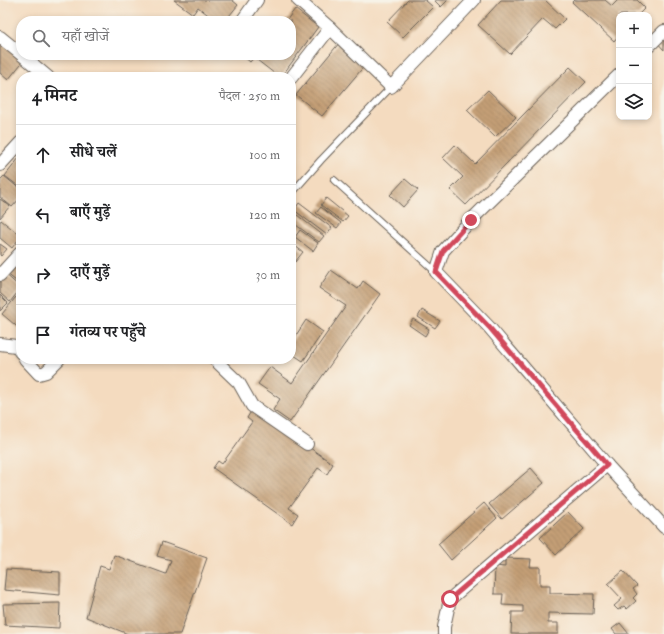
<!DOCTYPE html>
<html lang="hi">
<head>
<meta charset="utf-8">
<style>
	body { margin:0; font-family:"IM FELL Double Pica","Noto Serif Devanagari",serif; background:#f6f6f6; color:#202124 }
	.controls { position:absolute; right:12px; top:12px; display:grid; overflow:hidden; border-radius:8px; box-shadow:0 2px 6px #0003 }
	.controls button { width:36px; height:36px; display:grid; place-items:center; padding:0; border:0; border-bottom:1px solid #e0e0e0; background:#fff; color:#202124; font:20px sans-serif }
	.stop { position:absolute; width:12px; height:12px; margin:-9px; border:3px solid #d1495b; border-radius:50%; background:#fff }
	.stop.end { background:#d1495b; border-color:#fff; box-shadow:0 1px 4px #0008 }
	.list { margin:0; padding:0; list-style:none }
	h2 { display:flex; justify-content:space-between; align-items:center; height:52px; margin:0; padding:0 16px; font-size:17px }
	h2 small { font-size:13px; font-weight:400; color:#757577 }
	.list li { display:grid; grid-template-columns:26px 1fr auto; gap:12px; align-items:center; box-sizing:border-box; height:60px; padding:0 16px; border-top:1px solid #e0e0e0 }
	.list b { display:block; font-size:15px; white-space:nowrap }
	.list em { font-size:13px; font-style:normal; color:#757577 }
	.icon { flex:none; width:22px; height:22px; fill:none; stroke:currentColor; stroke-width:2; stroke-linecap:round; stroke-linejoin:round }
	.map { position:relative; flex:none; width:664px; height:634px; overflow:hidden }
	.search { position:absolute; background:#fff; box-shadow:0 2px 6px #0003; left:16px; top:16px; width:280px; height:44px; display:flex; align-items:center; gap:10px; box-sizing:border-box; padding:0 14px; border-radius:16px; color:#757577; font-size:15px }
	.panel { position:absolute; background:#fff; box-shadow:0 2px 6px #0003; left:16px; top:72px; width:280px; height:292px; border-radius:16px }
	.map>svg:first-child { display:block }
	.building { fill:url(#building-back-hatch) }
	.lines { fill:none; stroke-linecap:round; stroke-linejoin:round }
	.service-casing { stroke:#685f55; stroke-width:8 }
	.minor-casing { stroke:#685f55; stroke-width:14 }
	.service { stroke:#fff; stroke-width:6 }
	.minor { stroke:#fff; stroke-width:12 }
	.route { stroke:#d1495b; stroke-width:5 }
</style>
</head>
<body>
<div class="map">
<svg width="664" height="634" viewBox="0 0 664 634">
	<defs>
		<pattern id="building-back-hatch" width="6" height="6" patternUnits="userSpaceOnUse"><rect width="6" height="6" fill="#c49f76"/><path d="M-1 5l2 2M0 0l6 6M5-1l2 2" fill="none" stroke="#9e8160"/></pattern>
	</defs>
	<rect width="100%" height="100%" fill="#f7f3e8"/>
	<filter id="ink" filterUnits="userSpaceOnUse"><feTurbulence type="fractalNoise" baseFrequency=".025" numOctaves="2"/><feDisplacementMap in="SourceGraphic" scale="8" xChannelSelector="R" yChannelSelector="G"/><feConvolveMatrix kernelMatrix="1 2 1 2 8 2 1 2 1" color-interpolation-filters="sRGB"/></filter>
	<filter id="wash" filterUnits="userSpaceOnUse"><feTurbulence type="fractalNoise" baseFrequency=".012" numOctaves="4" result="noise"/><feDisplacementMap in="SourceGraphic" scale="16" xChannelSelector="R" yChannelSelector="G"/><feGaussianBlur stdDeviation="0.9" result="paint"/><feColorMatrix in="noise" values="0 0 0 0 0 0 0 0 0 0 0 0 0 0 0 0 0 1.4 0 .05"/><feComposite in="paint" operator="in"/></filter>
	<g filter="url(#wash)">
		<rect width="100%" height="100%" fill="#f4dbbf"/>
		<g id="blocks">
			<g class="building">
				<path d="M 174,0 L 232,0 L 238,5 L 225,21 L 216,21 L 198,7 L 193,14 Z"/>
				<path d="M 408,0 L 425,0 L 433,7 L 403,37 L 387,22 Z"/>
				<path d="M 434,0 L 448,0 L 441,7 Z"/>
				<path d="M 501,0 L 545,0 L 565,19 L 555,29 L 543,19 L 510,54 L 478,25 Z"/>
				<path d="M 574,0 L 605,0 L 612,6 L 618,0 L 637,0 L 645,8 L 638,15 L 619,15 L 619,35 L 614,41 L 572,2 Z"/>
				<path d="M 295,9 L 318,27 L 281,77 L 279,77 L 257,60 L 261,55 L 291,55 L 291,21 L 286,21 Z"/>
				<path d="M 664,31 L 664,50 L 655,40 Z"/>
				<path d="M 0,39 L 25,59 L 8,80 L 0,73 Z"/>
				<path d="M 340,42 L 366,64 L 322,116 L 296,95 Z"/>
				<path d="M 242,55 L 256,55 L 250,62 Z"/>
				<path d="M 570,67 L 586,82 L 466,205 L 450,190 L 463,177 L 443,158 L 455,145 L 475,164 Z"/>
				<path d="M 488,90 L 516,117 L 495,137 L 467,110 Z"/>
				<path d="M 19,158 L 21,159 L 21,188 L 5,176 Z"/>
				<path d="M 4,176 L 21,190 L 21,197 L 12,207 L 0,197 L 0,180 Z"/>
				<path d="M 405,179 L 418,190 L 403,207 L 390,195 Z"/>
				<path d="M 326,198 L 348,216 L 343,222 L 321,205 Z"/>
				<path d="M 0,199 L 10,206 L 0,218 Z"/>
				<path d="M 299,203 L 332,228 L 327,235 L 294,210 Z"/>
				<path d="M 321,207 L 341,223 L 337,228 L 316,213 Z"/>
				<path d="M 297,215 L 324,236 L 319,242 L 292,222 Z"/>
				<path d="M 1,220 L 21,236 L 12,248 L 0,238 L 0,222 Z"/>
				<path d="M 300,230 L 318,243 L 313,251 L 295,237 Z"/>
				<path d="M 291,243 L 303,252 L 295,262 L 291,258 Z"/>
				<path d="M 0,244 L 7,249 L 1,256 L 0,255 Z"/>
				<path d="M 21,256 L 21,285 L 6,273 Z"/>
				<path d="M 331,270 L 358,289 L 363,281 L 380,294 L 290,422 L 273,410 L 280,399 L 258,384 L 270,367 L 292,383 L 346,306 L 319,288 Z"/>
				<path d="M 3,272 L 21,288 L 10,302 L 0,293 L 0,275 Z"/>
				<path d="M 0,295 L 8,303 L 0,311 Z"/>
				<path d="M 16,297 L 21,302 L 21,330 L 2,314 Z"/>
				<path d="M 422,310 L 440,321 L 435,328 L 418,317 Z"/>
				<path d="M 413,319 L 429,329 L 425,336 L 409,325 Z"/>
				<path d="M 306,320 L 323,332 L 303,361 L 291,353 L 291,343 Z"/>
				<path d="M 253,408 L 333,464 L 327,474 L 318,468 L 289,508 L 298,514 L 292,524 L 213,468 L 218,461 L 222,464 L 252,422 L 247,418 Z"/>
				<path d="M 531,468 L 544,483 L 502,519 L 489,504 Z"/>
				<path d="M 484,503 L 497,518 L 451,560 L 438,544 Z"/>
				<path d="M 568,512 L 584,529 L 556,555 L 540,538 Z"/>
				<path d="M 162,542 L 207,558 L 180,634 L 128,634 L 86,617 L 100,566 L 109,569 L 114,555 L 166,574 L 171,560 L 157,556 Z"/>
				<path d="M 505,558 L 531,559 L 530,567 L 540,567 L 540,585 L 550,585 L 550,593 L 594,594 L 593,614 L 548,613 L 548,623 L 558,623 L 558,634 L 511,634 L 512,612 L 523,612 L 523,606 L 502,605 L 503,594 L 494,594 L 495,566 L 505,567 Z"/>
				<path d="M 6,569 L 60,572 L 60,595 L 4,590 Z"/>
				<path d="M 623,571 L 637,586 L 633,589 L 637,594 L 633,598 L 636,601 L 627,609 L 624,606 L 618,610 L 614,606 L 622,599 L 608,584 Z"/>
				<path d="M 60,603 L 59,628 L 5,625 L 3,604 Z"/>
				<path d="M 620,623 L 629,634 L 616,634 L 612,629 Z"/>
			</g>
		</g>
	</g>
	<g filter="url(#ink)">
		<use href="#blocks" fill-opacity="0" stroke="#685f55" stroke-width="1"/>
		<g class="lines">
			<defs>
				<g id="service">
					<path d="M 334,180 L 436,272"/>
					<path d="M 291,194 L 321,160 L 391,87"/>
				</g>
				<g id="minor">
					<path d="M 298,0 L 330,28 L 391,87 L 474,0"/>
					<path d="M 242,21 L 257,0"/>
					<path d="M 0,37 L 21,54"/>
					<path d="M 649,46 L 664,31"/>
					<path d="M 22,55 L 48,77"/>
					<path d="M 619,75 L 471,220 L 443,251 L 436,272 L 489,327 L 607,465 L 664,527"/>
					<path d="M 291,78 L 330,28"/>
					<path d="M 0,165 L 21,142"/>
					<path d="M 0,275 L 21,252"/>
					<path d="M 0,344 L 16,346 L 21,353"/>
					<path d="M 25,359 L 39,374 L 46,372 L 59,359"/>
					<path d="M 214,359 L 239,383 L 252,406 L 307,444"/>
					<path d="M 444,634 L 444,627 L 450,599 L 607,465"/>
				</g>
			</defs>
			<use href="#service" class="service-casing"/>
			<use href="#minor" class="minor-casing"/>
			<use href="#service" class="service"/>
			<use href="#minor" class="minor"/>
		</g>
	</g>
	<g class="lines" filter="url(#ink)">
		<path class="route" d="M 450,599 L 607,465 L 489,327 L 436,272 L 443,251 L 471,220"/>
	</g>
</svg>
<div class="controls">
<button>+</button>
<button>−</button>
<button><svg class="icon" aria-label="layers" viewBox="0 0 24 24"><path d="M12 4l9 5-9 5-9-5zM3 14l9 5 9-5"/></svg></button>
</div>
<div class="stop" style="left:450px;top:599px"></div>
<div class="stop end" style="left:471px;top:220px"></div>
<div class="search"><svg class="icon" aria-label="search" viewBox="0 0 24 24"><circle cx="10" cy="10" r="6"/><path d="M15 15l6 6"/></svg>यहाँ खोजें</div>
<section class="panel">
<h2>4 मिनट<small>पैदल · 250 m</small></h2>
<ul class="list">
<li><svg class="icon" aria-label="ahead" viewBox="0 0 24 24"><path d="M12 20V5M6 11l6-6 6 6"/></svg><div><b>सीधे चलें</b></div><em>100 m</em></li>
<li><svg class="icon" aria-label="left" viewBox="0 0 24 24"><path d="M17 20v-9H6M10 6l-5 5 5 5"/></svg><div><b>बाएँ मुड़ें</b></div><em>120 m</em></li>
<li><svg class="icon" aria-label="right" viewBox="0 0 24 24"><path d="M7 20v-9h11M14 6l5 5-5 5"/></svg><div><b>दाएँ मुड़ें</b></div><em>30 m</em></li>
<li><svg class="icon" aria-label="arrive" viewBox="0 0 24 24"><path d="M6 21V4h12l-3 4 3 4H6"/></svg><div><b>गंतव्य पर पहुँचे</b></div></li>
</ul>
</section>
</div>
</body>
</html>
